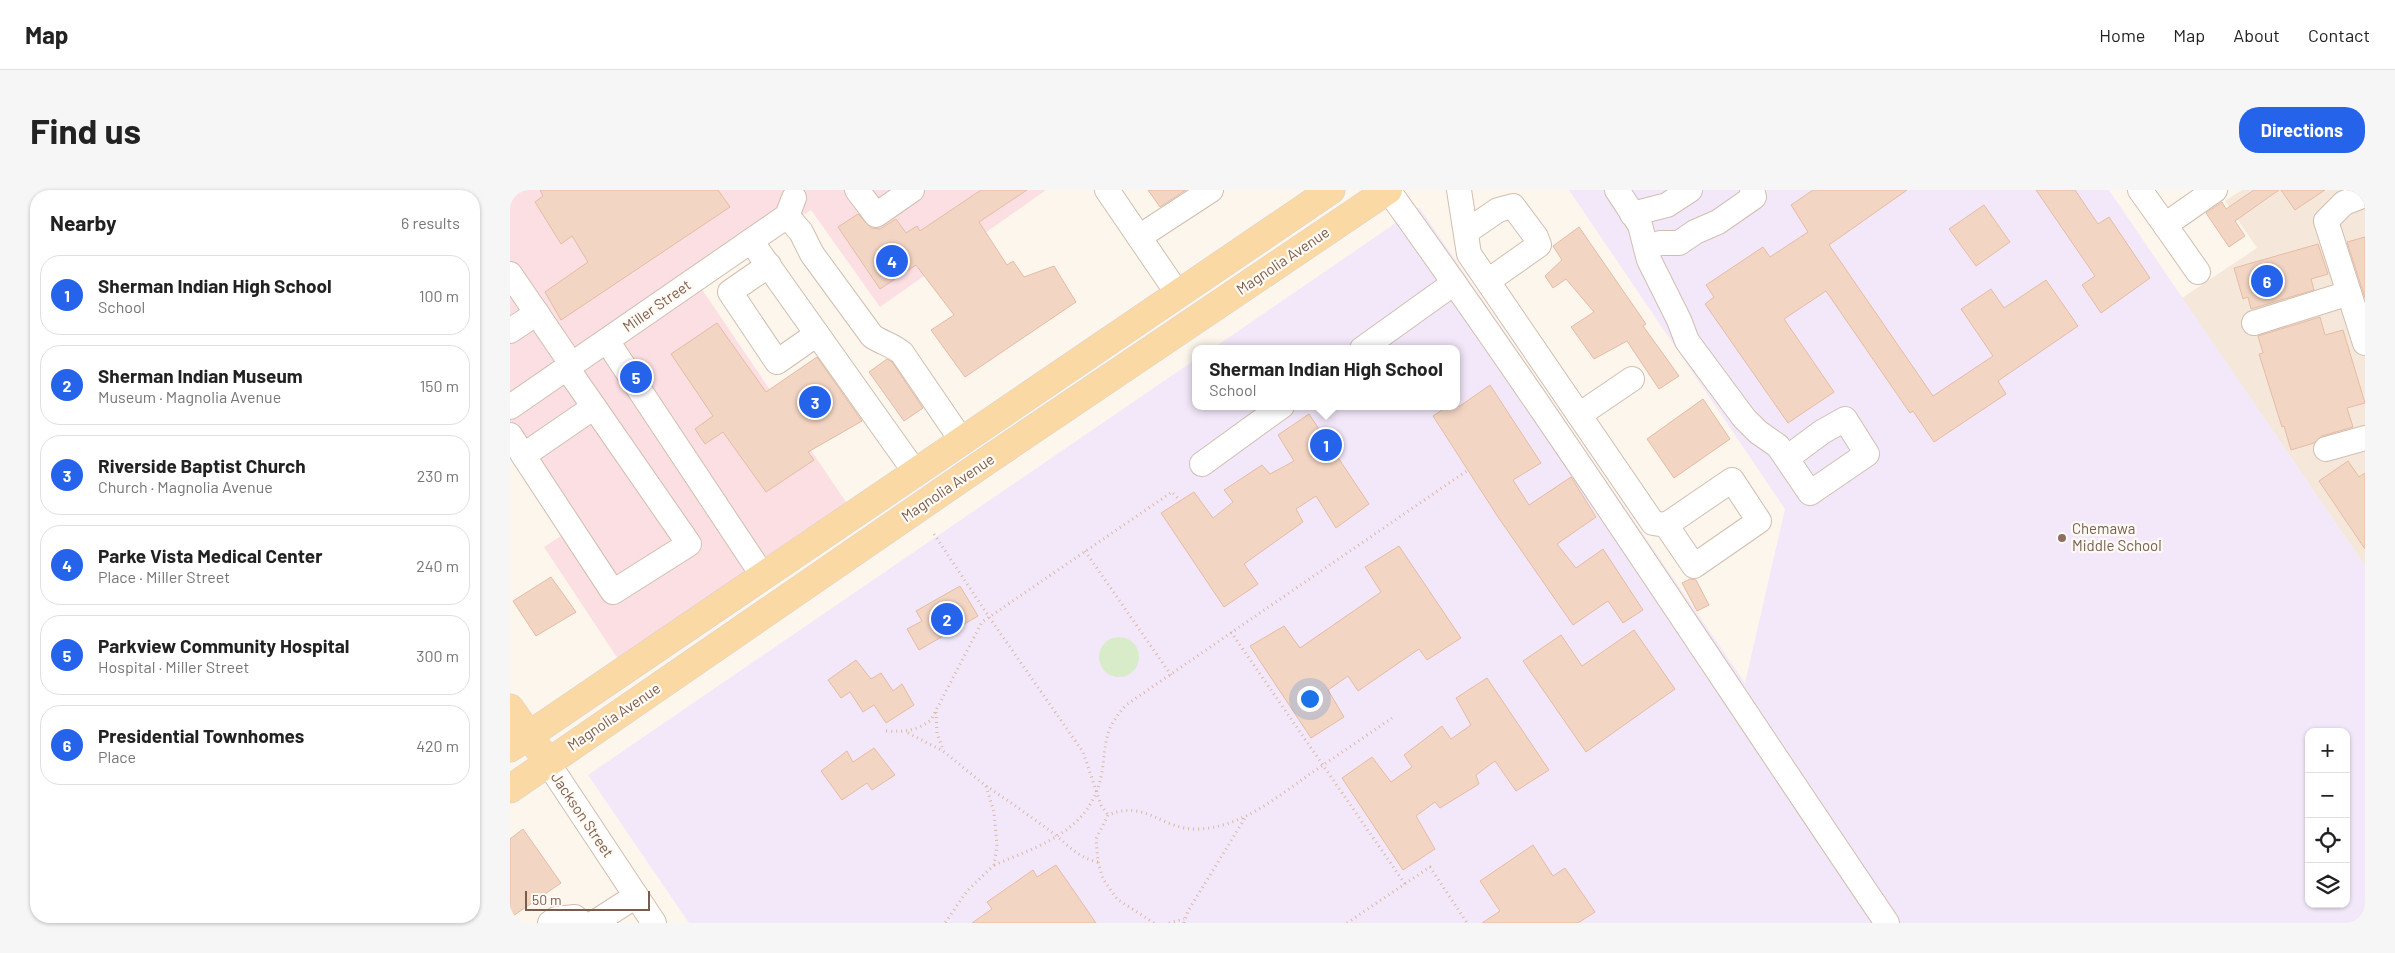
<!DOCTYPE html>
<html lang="en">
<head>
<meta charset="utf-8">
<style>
	body { margin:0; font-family:Barlow,sans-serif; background:#f6f6f6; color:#222 }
	.controls { position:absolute; right:15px; bottom:15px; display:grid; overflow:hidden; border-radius:10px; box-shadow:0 1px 4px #0004 }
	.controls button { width:45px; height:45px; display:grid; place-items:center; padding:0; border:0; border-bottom:1px solid #e0e0e0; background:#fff; color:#222; font:25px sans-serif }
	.scale { position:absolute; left:15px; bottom:12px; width:125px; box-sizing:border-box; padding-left:5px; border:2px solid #7a5c4d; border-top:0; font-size:14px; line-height:18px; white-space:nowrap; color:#7a5c4d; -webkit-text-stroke:4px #fffaf3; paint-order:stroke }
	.you { position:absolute; left:799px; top:508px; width:18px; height:18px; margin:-12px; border:4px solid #fff; border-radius:50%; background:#1a73e8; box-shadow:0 0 0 8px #1a73e833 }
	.badge { display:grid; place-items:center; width:32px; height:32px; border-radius:50%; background:#2563eb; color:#fff; font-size:16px; font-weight:700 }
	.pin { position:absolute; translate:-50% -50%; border:2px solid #fff; box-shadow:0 1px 5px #0006 }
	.popup { position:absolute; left:682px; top:155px; width:268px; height:65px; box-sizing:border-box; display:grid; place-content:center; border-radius:10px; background:#fff; filter:drop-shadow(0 1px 4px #0005); font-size:16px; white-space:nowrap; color:#767676 }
	.popup b { font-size:19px; color:#222 }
	.popup::after { content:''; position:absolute; left:50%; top:100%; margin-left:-10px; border:10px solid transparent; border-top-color:#fff }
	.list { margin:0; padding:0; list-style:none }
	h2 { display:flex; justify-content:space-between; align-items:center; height:65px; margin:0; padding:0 20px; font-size:21px }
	h2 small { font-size:16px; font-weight:400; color:#767676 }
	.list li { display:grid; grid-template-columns:32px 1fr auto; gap:15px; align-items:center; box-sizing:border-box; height:80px; margin:0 10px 10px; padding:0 10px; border:1px solid #e0e0e0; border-radius:20px }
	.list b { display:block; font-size:19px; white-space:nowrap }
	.list p { margin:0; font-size:16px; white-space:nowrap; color:#767676 }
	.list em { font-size:16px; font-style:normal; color:#767676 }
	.icon { flex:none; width:28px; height:28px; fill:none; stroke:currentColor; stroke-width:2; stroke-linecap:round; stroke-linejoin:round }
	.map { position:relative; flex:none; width:1855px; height:733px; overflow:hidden; border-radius:20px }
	header { display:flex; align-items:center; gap:30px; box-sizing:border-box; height:70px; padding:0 25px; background:#fff; border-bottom:1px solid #e0e0e0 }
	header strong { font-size:24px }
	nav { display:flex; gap:28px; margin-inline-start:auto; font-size:18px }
	.intro { display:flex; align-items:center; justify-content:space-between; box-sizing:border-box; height:120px; padding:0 30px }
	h1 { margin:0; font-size:35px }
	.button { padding:12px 22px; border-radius:20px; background:#2563eb; color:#fff; font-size:18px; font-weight:700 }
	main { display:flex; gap:30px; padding:0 30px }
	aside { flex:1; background:#fff; border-radius:20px; box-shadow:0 1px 4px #0004 }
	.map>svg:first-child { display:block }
	.residential { fill:#f5e8da }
	.education { fill:#f3e8fa; fill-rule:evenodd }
	.medical { fill:#fbdfe3 }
	.green { fill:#d8ecc9 }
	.building { fill:#f3d5c3; stroke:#e6bba3 }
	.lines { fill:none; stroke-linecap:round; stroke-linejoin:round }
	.minor-casing { stroke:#d1beb0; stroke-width:26 }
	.major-casing { stroke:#dad1cd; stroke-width:29 }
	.path { stroke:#d9b8a5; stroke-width:3; stroke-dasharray:1 4; stroke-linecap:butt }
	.minor { stroke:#fff; stroke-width:24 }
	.major { stroke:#fbd9a5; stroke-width:28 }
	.education-dot { fill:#8d6e63; stroke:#fffaf3; stroke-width:2 }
	.labels { text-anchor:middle; stroke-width:4.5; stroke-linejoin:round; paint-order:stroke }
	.street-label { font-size:15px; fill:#7a5c4d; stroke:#fffaf3 }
	.education-label { font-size:15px; fill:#785e54; stroke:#fffaf3; text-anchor:start }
</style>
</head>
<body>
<header>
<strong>Map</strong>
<nav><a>Home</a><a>Map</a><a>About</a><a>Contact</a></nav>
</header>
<div class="intro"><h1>Find us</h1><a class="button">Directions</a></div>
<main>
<aside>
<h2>Nearby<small>6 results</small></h2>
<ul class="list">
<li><span class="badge">1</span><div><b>Sherman Indian High School</b><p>School</p></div><em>100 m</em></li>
<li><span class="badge">2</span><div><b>Sherman Indian Museum</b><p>Museum · Magnolia Avenue</p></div><em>150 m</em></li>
<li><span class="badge">3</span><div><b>Riverside Baptist Church</b><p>Church · Magnolia Avenue</p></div><em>230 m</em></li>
<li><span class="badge">4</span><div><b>Parke Vista Medical Center</b><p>Place · Miller Street</p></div><em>240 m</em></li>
<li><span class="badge">5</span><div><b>Parkview Community Hospital</b><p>Hospital · Miller Street</p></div><em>300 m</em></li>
<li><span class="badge">6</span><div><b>Presidential Townhomes</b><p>Place</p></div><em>420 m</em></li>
</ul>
</aside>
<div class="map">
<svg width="1855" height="733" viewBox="0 0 1855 733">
	<rect width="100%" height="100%" fill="#fdf6ec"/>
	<path class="residential" d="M 1732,0 L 1855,0 L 1855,376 L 1672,108 L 1747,58 L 1715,11 Z"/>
	<path class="education" d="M 1059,0 L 1599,0 L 1855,376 L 1855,733 L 179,733 L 78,585 L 686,169 L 686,216 L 946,216 L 946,159 L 702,159 L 909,17 L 1235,493 L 1275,319 ZM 1799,542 L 1836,542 L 1836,714 L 1799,714 Z"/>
	<path class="medical" d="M 0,0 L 536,0 L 370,117 L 301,20 L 189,95 L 340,318 L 110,472 L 34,357 L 54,344 L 0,258 Z"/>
	<circle class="green" cx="609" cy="467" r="20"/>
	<g class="building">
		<path d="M 30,0 L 208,0 L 220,17 L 51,130 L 35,102 L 78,72 L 62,46 L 51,54 L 25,12 L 33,6 Z"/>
		<path d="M 471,0 L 517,0 L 469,32 L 497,75 L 503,71 L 514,87 L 544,76 L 566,112 L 455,187 L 421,140 L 444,125 L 406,75 L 370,99 L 328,37 L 348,24 L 361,38 L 370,39 L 386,29 L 396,43 L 407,36 L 410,41 Z"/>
		<path d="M 638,0 L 676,0 L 650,17 Z"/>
		<path d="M 1303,0 L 1397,0 L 1319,55 L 1423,206 L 1483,166 L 1451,119 L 1481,99 L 1494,118 L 1536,90 L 1568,136 L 1488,191 L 1496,204 L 1424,252 L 1403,221 L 1400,223 L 1316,101 L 1274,129 L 1324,202 L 1278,233 L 1195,114 L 1204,107 L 1196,95 L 1253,57 L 1260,67 L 1298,42 L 1281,15 Z"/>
		<path d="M 1526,0 L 1565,0 L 1588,34 L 1599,27 L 1640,88 L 1591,123 L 1572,95 L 1585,86 Z"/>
		<path d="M 1744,0 L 1769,0 L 1725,31 L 1735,46 L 1719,57 L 1696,23 L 1712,12 L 1716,19 Z"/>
		<path d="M 1771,0 L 1815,0 L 1785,20 Z"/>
		<path d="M 1474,15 L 1500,52 L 1466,76 L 1439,39 Z"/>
		<path d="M 1069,37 L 1136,134 L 1133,136 L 1169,186 L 1149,199 L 1117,151 L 1084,169 L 1061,137 L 1084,122 L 1056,89 L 1043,98 L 1035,86 L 1052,70 L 1043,56 Z"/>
		<path d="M 1855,47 L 1855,108 L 1837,52 Z"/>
		<path d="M 1808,54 L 1818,84 L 1801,89 L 1804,100 L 1741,119 L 1738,107 L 1733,109 L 1724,78 Z"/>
		<path d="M 1810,127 L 1815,145 L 1833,140 L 1855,213 L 1837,218 L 1843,237 L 1812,246 L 1804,253 L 1781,260 L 1774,236 L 1772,237 L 1749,164 L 1753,163 L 1748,146 Z"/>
		<path d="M 207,133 L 256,202 L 307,167 L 352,231 L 298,262 L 304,270 L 256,302 L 213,242 L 195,254 L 185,239 L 203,226 L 161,164 Z"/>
		<path d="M 377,169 L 382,172 L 413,218 L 394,231 L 359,182 Z"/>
		<path d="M 980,195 L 1031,273 L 1003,290 L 1019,315 L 1061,287 L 1086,327 L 1047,354 L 1066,378 L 1093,359 L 1133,420 L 1113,433 L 1098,411 L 1063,435 L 988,327 L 923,226 L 938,216 L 950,216 Z"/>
		<path d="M 1193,209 L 1220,249 L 1164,288 L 1137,249 Z"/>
		<path d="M 799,224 L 859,314 L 826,338 L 806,306 L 786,319 L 793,332 L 734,374 L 748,394 L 714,417 L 651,323 L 684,302 L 703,328 L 723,312 L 714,300 L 752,275 L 760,284 L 784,271 L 768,245 Z"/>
		<path d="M 1838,271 L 1849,287 L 1855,283 L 1855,359 L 1809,291 Z"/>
		<path d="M 889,356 L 951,448 L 917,470 L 909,459 L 848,501 L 838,486 L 818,500 L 834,527 L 801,548 L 740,456 L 774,436 L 790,458 L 871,402 L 855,377 Z"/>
		<path d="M 41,387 L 66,422 L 26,446 L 3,411 Z"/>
		<path d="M 1180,389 L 1186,390 L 1199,415 L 1187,421 L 1172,393 Z"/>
		<path d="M 450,396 L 468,426 L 409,460 L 397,439 L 412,431 L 406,421 Z"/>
		<path d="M 1124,440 L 1165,499 L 1076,562 L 1013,471 L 1051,445 L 1072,476 Z"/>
		<path d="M 346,470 L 361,489 L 371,483 L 383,501 L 392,494 L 404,515 L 376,533 L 364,515 L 353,522 L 340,502 L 331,508 L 318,490 Z"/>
		<path d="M 977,488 L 1039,580 L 1006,601 L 985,571 L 966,585 L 969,594 L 930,618 L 925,612 L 906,626 L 925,659 L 893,680 L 832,588 L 862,567 L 881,592 L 902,577 L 894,565 L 932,536 L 941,549 L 961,535 L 946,508 Z"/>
		<path d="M 364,558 L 385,585 L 362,600 L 357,593 L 332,610 L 311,581 L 337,561 L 343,572 Z"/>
		<path d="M 13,639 L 51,693 L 0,728 L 0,649 Z"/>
		<path d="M 1023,655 L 1043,686 L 1055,678 L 1085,722 L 1068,733 L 972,733 L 990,721 L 970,691 Z"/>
		<path d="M 546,675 L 586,733 L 462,733 L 482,719 L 477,712 L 523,680 L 527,687 Z"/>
	</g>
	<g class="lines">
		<defs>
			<g id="minor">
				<path d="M 347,0 L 366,25 L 402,0"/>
				<path d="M 597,0 L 668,104"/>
				<path d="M 878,0 C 1051,240 1211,488 1377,733"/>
				<path d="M 949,0 L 959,64 L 1143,333 L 1156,335 L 1184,376 L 1249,331 L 1222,290 L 1156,335"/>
				<path d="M 1107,0 L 1130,35 L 1139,70 L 1169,130 L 1177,151 L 1234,228 L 1248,242 L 1268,256 L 1300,303 L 1357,264 L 1335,229 L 1312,242 L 1277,268"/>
				<path d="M 1630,0 L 1655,35 L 1705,0"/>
				<path d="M 1855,5 L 1834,13 L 1816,31 L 1855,153"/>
				<path d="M 1122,24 L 1157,15 L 1180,0"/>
				<path d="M 277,26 L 291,42 L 302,64 L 362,146 C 372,153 383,155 392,163 L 452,251"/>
				<path d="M 1655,35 L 1688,82"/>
				<path d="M 956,42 L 988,20 L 1003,16 L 1026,47 L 1029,55 L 978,91"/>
				<path d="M 629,47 L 701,0"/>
				<path d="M 241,51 L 405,282"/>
				<path d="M 1136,58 L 1150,53 L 1169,53 L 1185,42 L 1208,32 L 1244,7 L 1242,0"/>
				<path d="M 259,75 L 220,102 L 267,172 L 307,144"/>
				<path d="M 0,84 L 62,175"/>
				<path d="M 1744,133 L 1839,103"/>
				<path d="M 0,141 L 27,123"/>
				<path d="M 97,151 L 253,386"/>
				<path d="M 852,159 L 944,93"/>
				<path d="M 0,217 L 277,26 L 284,8"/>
				<path d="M 1069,225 L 1122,189"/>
				<path d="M 0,245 L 103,402 L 179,354 L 57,178"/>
				<path d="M 1816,259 L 1855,248"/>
				<path d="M 14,265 L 84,217"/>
				<path d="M 692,274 L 772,216"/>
				<path d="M 38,573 L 144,733"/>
				<path d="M 40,733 L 46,729 L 65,727 L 72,733"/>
				<path d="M 84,733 L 126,706"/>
			</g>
			<g id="major">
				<path d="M 0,518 L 30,561"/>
				<path d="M 0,558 L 821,0"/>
				<path d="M 0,599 L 475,272 L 878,0"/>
			</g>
		</defs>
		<use href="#minor" class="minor-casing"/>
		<use href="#major" class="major-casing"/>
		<g class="path">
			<path d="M 424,344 L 479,427 L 573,562 L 591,615 L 598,625"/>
			<path d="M 575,361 L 661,485"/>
			<path d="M 721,442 L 895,694"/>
			<path d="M 426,522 L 427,543 L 433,560"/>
			<path d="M 376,541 C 395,542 406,541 421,530 L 472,432 L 662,302 L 670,311"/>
			<path d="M 398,543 L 433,561 L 476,596 L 484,622 L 487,656 L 484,675 L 457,701 L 435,733"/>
			<path d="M 476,596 C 499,611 521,627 543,643 C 558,655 568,668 588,672"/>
			<path d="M 484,675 C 532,655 582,640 592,582 C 597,550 593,541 616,515 L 958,280"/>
			<path d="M 644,733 L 607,709 L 593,689 L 588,672 L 586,649 L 598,625 C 637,609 652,641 689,639 C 733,637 768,606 803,582 C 829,564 856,546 882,528"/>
			<path d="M 659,733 L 674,729"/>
			<path d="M 674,733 L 678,721 L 735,628"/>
			<path d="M 837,733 L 920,677 L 957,733"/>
		</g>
		<use href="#minor" class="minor"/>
		<use href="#major" class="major"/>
	</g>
	<circle class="education-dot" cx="1552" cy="348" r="5"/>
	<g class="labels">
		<g class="street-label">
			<text transform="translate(773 71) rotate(-34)" y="5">Magnolia Avenue</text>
			<text transform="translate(147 116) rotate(-35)" y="5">Miller Street</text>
			<text transform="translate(438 298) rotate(-34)" y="5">Magnolia Avenue</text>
			<text transform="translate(104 527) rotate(-34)" y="5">Magnolia Avenue</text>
			<text transform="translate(72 625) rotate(56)" y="5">Jackson Street</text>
		</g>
		<g class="education-label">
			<text x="1562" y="344">Chemawa<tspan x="1562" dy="17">Middle School</tspan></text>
		</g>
	</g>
</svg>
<div class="controls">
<button>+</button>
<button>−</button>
<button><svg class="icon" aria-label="locate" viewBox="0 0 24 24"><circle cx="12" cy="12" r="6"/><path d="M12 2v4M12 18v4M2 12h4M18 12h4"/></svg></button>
<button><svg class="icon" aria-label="layers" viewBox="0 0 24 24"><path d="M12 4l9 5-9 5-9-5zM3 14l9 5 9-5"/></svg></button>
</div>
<div class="scale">50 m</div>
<div class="you"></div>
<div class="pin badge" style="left:816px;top:255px">1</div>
<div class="popup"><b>Sherman Indian High School</b>School</div>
<div class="pin badge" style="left:437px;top:429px">2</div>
<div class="pin badge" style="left:305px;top:212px">3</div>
<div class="pin badge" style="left:382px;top:71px">4</div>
<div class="pin badge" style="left:126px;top:187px">5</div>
<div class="pin badge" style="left:1757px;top:91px">6</div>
</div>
</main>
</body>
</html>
